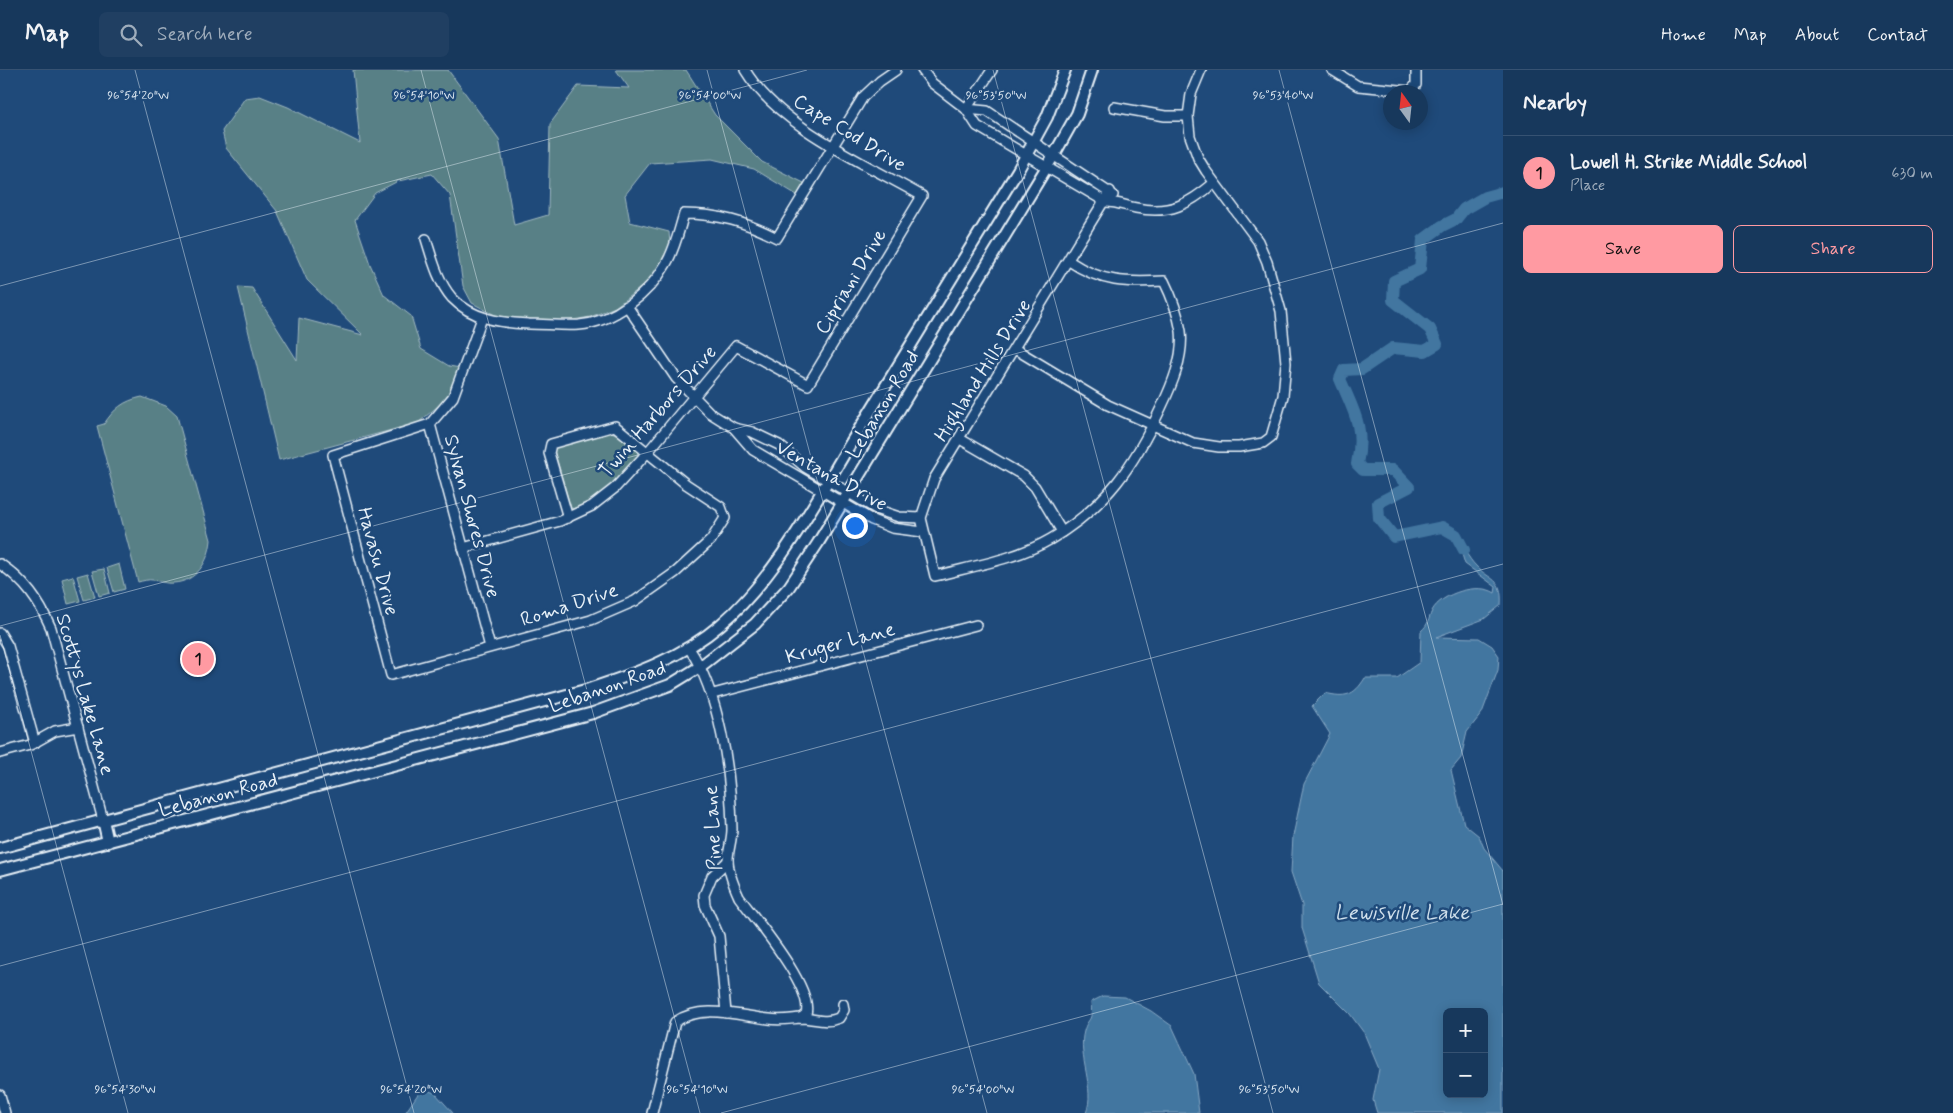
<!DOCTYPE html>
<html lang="en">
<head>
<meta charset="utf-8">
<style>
	body { margin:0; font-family:Mynerve,sans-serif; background:#203f62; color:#f1f3f6 }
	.controls { position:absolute; right:15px; bottom:15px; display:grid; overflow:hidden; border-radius:8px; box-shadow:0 2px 12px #0003 }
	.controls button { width:45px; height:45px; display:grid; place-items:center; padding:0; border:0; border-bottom:1px solid #365272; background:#17385c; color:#f1f3f6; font:25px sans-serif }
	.compass { position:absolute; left:1383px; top:15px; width:45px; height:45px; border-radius:50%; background:#17385c; box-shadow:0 2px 12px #0003; rotate:345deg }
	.you { position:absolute; left:854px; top:455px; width:18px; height:18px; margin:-12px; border:4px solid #fff; border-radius:50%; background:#1a73e8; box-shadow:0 0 0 8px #1a73e833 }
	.badge { display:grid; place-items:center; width:32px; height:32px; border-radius:50%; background:#ff9aa2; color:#111; font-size:16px; font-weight:700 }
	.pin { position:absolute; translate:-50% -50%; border:2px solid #fff; box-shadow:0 1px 5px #0006 }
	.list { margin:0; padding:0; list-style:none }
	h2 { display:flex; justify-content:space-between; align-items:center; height:65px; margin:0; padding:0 20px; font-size:21px }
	h2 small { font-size:16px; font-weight:400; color:#9eacbb }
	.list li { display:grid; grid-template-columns:32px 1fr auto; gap:15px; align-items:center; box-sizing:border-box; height:75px; padding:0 20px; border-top:1px solid #365272 }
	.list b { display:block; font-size:19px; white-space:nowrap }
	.list p { margin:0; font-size:16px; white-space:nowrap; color:#9eacbb }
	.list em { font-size:16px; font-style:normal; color:#9eacbb }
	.actions { display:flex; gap:10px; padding:15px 20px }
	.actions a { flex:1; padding:11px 0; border:1px solid #ff9aa2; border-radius:8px; text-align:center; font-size:18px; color:#ff9aa2 }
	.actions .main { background:#ff9aa2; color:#111 }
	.icon { flex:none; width:28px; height:28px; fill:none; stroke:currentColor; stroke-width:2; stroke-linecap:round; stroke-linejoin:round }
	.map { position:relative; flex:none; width:1503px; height:1043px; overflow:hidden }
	header { display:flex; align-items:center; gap:30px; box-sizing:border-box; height:70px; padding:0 25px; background:#17385c; border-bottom:1px solid #365272 }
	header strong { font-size:24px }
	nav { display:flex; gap:28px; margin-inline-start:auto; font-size:18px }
	.search { width:350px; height:45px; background:#203f62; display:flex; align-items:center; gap:12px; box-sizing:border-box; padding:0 18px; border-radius:8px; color:#9eacbb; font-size:19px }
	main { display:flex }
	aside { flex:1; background:#17385c }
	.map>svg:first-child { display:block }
	.green { fill:#588086; stroke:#a0b8bf }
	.water { fill:#4376a0; stroke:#85a7c3; fill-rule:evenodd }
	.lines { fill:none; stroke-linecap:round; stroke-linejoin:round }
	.river { stroke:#4376a0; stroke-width:12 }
	.minor-casing { stroke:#e8f1f8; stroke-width:12 }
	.major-casing { stroke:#e8f1f8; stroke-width:14 }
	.minor { stroke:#1f4a7a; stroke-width:9 }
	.major { stroke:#1f4a7a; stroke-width:10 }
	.ticks { fill:none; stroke:#e8f1f8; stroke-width:1; stroke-opacity:0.45 }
	.labels { text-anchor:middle; stroke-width:5; stroke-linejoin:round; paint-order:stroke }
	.street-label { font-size:20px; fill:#e8f1f8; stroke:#1f4a7a }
	.water-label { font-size:21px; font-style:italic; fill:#cfdfeb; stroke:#1f4a7a }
	.ticks-label { font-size:12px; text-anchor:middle; fill:#e8f1f8; stroke:#1f4a7a; stroke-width:5; stroke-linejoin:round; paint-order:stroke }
</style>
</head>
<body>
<header>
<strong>Map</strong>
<div class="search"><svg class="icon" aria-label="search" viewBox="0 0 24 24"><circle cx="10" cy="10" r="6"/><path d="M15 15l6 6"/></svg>Search here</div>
<nav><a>Home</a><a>Map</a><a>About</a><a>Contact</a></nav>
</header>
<main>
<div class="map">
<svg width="1503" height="1043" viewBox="0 0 1503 1043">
	<rect width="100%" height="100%" fill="#1f4a7a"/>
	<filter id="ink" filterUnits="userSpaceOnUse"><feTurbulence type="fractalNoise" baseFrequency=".02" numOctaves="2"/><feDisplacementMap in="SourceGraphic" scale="10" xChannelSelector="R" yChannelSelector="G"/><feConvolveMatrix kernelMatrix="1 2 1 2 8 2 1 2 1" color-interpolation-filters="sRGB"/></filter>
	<g filter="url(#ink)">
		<g class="green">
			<path d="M 353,0 L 448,0 L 499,69 L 514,155 L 548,145 L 550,54 L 578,16 L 629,18 L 616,0 L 686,0 L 715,45 L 762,92 L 804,113 L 797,125 L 754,99 L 712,89 L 650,93 L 625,125 L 630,152 L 669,162 L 670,174 L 658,198 L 648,212 L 615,237 L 590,247 L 567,251 L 499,247 L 472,233 L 463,216 L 450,125 L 432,104 L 398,111 L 375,123 L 355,150 L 370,194 L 384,225 L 411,246 L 421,279 L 449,296 L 460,298 L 445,330 L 418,353 L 279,390 L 238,217 L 252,218 L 297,290 L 299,248 L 363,265 L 307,210 L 277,141 L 226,78 L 222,61 L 245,28 L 260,26 L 288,37 L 360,73 Z"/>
			<path d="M 142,327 L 166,336 L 177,346 L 211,470 C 209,492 196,512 173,513 C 166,514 160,511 153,510 C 149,509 142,511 138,512 L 97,356 L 104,354 C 114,339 123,331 142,327 Z"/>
			<path d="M 611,362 C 621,365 632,374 638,382 L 637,388 L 610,418 L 576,439 L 571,438 L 554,380 L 557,377 Z"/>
			<path d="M 119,494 L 125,519 L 114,522 L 107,498 Z"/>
			<path d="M 104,499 L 110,523 L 99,526 L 92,501 Z"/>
			<path d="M 88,503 L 95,527 L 84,530 L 77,506 Z"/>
			<path d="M 73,506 L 80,531 L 68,534 L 62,509 Z"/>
		</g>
		<g class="water">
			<path d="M 1456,465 C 1462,475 1468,488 1476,496 C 1490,511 1503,507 1501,535 L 1484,549 L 1436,567 L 1479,568 L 1492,576 L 1499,586 L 1498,600 L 1482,643 L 1467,662 L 1461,688 L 1451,700 L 1464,754 L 1479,766 L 1484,778 L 1503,801 L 1503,1043 L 1377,1043 L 1373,1030 L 1379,999 L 1364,963 L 1350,944 L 1319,913 L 1302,858 L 1302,835 L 1291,802 L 1293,766 L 1304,714 L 1330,664 L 1312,636 L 1325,623 C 1345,628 1354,626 1365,608 L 1397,608 L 1420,592 L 1421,561 C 1429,554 1428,550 1432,541 C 1441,523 1479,512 1495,523 L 1496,517 L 1465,494 ZM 1447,942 L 1484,942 L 1484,1024 L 1447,1024 Z"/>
			<path d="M 1103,926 L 1125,927 L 1151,941 L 1172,956 L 1194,1004 L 1199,1043 L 1086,1043 C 1096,1019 1077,986 1084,961 C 1088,946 1093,954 1091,932 Z"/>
			<path d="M 426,1020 L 435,1023 L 453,1043 L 405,1043 L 418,1024 Z"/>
		</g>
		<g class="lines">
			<path class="river" d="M 1464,480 L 1456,465 L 1442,457 L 1394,467 L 1379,448 L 1378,433 L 1409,417 L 1393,400 L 1363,400 L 1357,394 C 1365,357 1354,342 1340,309 L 1344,300 L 1362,299 L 1393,278 L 1425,281 L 1437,274 L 1430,259 L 1393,230 L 1394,211 L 1420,199 L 1423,170 L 1442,156 L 1456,149 L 1464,139 L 1485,127 L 1503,122"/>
			<defs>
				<g id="minor">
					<path d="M 922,0 L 932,13 L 966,39 L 977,56 L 1106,132 C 1117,132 1126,136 1136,138 C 1170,145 1189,134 1214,113"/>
					<path d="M 1332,0 L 1358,16 L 1410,21 L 1416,15 L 1416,0"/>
					<path d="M 1114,37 L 1165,46 L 1188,46"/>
					<path d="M 966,39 L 987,41 L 1113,125"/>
					<path d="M 966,39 L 992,0"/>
					<path d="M 426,169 C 432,188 438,212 452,228 C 472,249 501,253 529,254 C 545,254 562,256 579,255 C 614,252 649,224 666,194 C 675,179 679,160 684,144 C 718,144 746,152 777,168 L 863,27 L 880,11 L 896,0"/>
					<path d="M 1069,191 C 1102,213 1126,213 1164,211 C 1172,227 1178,244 1181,261 C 1184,287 1172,315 1161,338 C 1134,395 1107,436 1051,469 C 1017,489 973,496 935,506 L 921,448 L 934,409 L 1110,121"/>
					<path d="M 627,236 L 676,308 L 710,343 L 734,358 L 753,380 L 872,450 L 892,458 L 923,462"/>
					<path d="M 482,248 L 453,327 L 430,354 L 333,385 L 391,605 L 591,550 L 635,531 L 676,502 L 711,470 L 725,448 L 721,437 L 686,414 L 615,356 L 551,374 L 549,383 L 568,448"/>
					<path d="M 1015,279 L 1108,335 L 1193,373 L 1219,377 L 1239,377 L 1263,373 L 1271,367 L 1283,326 L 1286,293 L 1281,241 L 1267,192 L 1258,171 L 1206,101 L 1198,88 L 1190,66 L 1188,46 L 1191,24 L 1201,0"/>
					<path d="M 430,354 L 490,577"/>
					<path d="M 734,358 L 752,362 L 779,375 L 805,397 L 878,440 L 899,447 L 921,448"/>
					<path d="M 960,369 L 1024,406 L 1035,417 L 1062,462"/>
					<path d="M 463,478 L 560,451 L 592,436 L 615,418 L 647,383 L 736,276 L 808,315 L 922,126 C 865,93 779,57 745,0"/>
					<path d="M 0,494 C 25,511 39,531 51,558 L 103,750"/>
					<path d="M 0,563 L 8,576 L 35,673"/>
					<path d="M 689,578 C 720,624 731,703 732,759 C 732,770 728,780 728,790 C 728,802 734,816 739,827 C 756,850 814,918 806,944 L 801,948"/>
					<path d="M 713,624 L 976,555"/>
					<path d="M 0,683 L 30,675 L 55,661 L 78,657"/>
					<path d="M 726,943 L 719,866 L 705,835 L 704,825 L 712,806 L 728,791"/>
					<path d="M 0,1025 L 5,1043"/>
					<path d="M 652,1043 L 675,952 C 701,933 739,946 769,949 C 780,951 790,949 800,948 C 814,948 825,954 839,948 L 844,940 L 843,934"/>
				</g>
				<g id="major">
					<path d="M 103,750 L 108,772"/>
					<path d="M 0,778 L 589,619 C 635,604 683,587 720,555 C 775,509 815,432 852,371 C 907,280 963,190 1018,100 L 1047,47 L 1065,0"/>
					<path d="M 0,800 L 593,643 L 670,615 L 701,596 L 755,554 L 789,517 L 818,473 L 1054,85 L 1077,44 L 1092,0"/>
				</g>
			</defs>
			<use href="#minor" class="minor-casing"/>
			<use href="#major" class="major-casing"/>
			<use href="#minor" class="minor"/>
			<use href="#major" class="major"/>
		</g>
	</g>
	<path class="ticks" d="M 135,0 L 414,1043M 421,0 L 700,1043M 707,0 L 987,1043M 993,0 L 1273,1043M 1279,0 L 1503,835M 0,216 L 807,0M 0,556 L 1503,153M 0,565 L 128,1043M 0,896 L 1503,494M 721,1043 L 1503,834"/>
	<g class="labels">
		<g class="street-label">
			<text transform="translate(850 62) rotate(32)" y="7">Cape Cod Drive</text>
			<text transform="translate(850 211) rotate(-59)" y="7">Cipriani Drive</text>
			<text transform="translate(982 300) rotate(-58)" y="7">Highland Hills Drive</text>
			<text transform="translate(882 334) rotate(-59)" y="7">Lebanon Road</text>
			<text transform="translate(657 341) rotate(-49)" y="7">Twin Harbors Drive</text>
			<text transform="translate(832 405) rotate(29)" y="7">Ventana Drive</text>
			<text transform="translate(473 446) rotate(75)" y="7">Sylvan Shores Drive</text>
			<text transform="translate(379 491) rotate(75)" y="7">Havasu Drive</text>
			<text transform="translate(569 534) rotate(-18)" y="7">Roma Drive</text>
			<text transform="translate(840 572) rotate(-15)" y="7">Kruger Lane</text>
			<text transform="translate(607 616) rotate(-19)" y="7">Lebanon Road</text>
			<text transform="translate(86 624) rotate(74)" y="7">Scottys Lake Lane</text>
			<text transform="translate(218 724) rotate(-15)" y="7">Lebanon Road</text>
			<text transform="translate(712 758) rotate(-93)" y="7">Pine Lane</text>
		</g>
		<g class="water-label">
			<text x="1402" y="849">Lewisville Lake</text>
		</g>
	</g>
	<g class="ticks-label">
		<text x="138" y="29">96°54'20"W</text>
		<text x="424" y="29">96°54'10"W</text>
		<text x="710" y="29">96°54'00"W</text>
		<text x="996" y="29">96°53'50"W</text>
		<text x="1283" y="29">96°53'40"W</text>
		<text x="125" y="1023">96°54'30"W</text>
		<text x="411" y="1023">96°54'20"W</text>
		<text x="697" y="1023">96°54'10"W</text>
		<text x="983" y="1023">96°54'00"W</text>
		<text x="1269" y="1023">96°53'50"W</text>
	</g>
</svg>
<div class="controls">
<button>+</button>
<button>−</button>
</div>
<svg class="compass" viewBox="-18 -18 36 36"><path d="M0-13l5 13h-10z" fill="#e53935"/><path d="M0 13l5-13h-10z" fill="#9eacbb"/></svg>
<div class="you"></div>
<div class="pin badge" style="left:198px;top:589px">1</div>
</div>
<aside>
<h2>Nearby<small></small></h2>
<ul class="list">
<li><span class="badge">1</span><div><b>Lowell H. Strike Middle School</b><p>Place</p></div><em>630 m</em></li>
</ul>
<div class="actions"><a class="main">Save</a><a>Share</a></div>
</aside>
</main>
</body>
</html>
